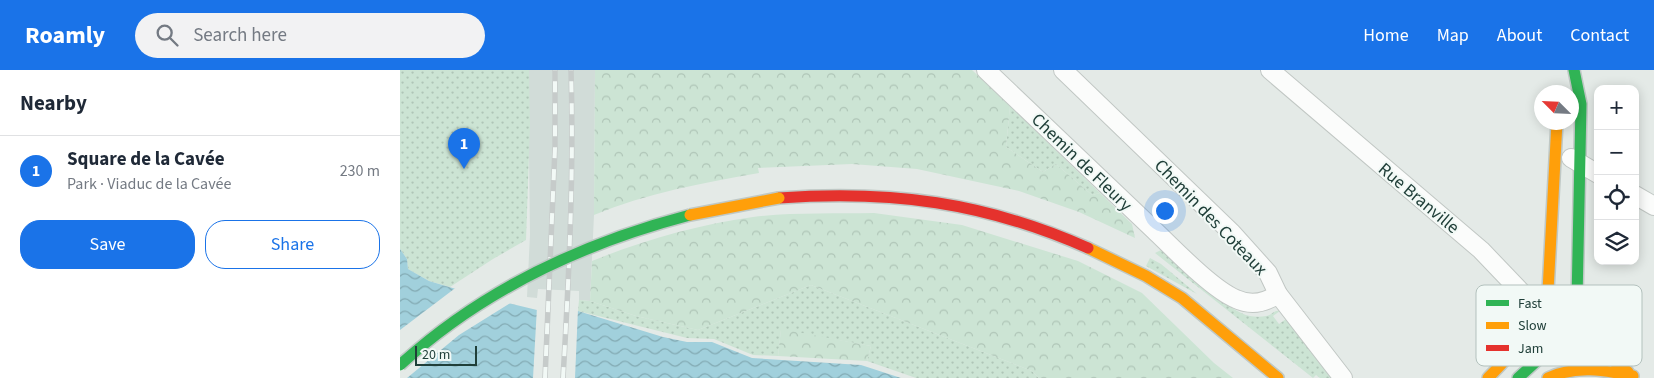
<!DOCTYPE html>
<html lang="en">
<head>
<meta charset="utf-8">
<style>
	body { margin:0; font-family:"Source Sans 3",sans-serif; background:#f2f2f3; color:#1f2937 }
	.controls { position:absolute; right:15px; top:15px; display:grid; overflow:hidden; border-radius:10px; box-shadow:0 2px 12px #0003 }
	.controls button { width:45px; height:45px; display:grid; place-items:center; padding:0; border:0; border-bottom:1px solid #e0e1e3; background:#fff; color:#1f2937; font:25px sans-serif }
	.compass { position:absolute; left:1134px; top:15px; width:45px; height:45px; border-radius:50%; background:#fff; box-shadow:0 2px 12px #0003; rotate:294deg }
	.scale { position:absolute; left:15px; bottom:12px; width:62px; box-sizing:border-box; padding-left:5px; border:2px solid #203f39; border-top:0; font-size:14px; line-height:18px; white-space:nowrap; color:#203f39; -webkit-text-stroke:4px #f2f9f6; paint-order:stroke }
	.you { position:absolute; left:764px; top:140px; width:18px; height:18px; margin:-12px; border:4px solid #fff; border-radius:50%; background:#1a73e8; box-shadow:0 0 0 8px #1a73e833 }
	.badge { display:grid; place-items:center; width:32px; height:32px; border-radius:50%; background:#1a73e8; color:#fff; font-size:16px; font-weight:700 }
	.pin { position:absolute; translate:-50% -41px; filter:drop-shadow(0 1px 2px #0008) }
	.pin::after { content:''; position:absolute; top:26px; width:18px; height:15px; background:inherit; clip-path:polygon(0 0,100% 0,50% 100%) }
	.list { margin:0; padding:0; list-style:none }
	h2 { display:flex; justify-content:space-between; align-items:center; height:65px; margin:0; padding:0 20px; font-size:21px }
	h2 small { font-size:16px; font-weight:400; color:#747a83 }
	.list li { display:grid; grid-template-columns:32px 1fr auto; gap:15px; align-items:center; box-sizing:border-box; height:70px; padding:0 20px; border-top:1px solid #e0e1e3 }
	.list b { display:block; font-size:19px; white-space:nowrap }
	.list p { margin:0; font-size:16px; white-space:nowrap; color:#747a83 }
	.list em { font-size:16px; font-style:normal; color:#747a83 }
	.actions { display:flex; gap:10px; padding:15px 20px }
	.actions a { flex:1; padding:11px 0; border:1px solid #1a73e8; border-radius:20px; text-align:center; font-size:18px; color:#1a73e8 }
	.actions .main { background:#1a73e8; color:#fff }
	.icon { flex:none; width:28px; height:28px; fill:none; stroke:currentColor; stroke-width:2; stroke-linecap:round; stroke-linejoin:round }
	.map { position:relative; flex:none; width:1254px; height:308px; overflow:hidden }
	header { display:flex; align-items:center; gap:30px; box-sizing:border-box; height:70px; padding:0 25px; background:#1a73e8; color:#fff }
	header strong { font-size:24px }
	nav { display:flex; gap:28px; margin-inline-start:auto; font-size:18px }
	.search { width:350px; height:45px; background:#f2f2f3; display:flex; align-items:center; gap:12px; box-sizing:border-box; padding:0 18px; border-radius:28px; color:#747a83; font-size:19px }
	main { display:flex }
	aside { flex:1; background:#fff }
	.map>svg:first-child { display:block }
	.built { fill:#d1dcd8 }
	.grass { fill:url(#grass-dots) }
	.forest { fill:url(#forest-crowns) }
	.water { fill:url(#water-waves) }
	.pier { fill:#e4eae7 }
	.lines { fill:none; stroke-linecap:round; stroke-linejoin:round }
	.street-casing { stroke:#c1c7c4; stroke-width:20 }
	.fast-casing { stroke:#bfc8c5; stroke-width:14 }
	.slow-casing { stroke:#bfc8c5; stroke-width:14 }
	.jam-casing { stroke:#bfc8c5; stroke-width:14 }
	.street { stroke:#fbfcfb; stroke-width:18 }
	.fast { stroke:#30b455; stroke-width:11 }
	.slow { stroke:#ff9f0a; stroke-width:11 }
	.jam { stroke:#e5322d; stroke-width:11 }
	.rail-casing { stroke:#c6cbca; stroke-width:5.5 }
	.rail { stroke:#f2f9f6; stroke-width:4; stroke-dasharray:11; stroke-linecap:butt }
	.fast-bridge-casing { stroke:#bfc8c5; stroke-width:14; stroke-linecap:butt }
	.slow-bridge-casing { stroke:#bfc8c5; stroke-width:14; stroke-linecap:butt }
	.fast-bridge { stroke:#30b455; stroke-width:11 }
	.slow-bridge { stroke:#ff9f0a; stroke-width:11 }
	.labels { text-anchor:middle; stroke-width:4; stroke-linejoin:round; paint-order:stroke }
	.street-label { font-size:18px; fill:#203f39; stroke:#f2f9f6 }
	.key { fill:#f2f9f6; stroke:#b3c1bd; stroke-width:1 }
	.key-label { font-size:14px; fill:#203f39 }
</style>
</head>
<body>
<header>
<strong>Roamly</strong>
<div class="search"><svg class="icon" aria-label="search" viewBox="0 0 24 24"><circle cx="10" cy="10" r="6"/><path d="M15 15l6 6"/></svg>Search here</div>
<nav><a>Home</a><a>Map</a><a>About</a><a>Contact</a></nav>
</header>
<main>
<aside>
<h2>Nearby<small></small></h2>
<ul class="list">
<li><span class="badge">1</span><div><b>Square de la Cavée</b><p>Park · Viaduc de la Cavée</p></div><em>230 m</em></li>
</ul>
<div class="actions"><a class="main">Save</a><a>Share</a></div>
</aside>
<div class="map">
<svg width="1254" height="308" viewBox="0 0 1254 308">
	<defs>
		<pattern id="grass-dots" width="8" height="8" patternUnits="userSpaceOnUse" patternTransform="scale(1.25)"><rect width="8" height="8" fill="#cce4d4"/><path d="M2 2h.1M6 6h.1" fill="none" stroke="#afc5b7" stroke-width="1.8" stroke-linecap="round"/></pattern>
		<pattern id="forest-crowns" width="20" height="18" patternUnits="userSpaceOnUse" patternTransform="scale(1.25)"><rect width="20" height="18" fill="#cce4d4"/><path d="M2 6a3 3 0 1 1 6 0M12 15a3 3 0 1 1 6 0" fill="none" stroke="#afc5b7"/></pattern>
		<pattern id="water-waves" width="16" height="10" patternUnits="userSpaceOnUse" patternTransform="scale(1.25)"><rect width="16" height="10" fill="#a1d0dc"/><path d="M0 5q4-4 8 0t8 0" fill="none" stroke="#83aab3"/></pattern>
	</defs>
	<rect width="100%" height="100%" fill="#e4eae7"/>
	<path class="built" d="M 128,0 L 195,0 L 194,145 L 190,231 L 179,230 L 179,221 L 138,219 L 137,228 L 127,227 L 130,165 Z"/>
	<g class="grass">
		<path d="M 0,0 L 129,0 L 130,55 L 126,170 L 93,189 L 50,217 L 29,211 L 8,199 L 7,189 L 0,179 Z"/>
		<path d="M 610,36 L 700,123 L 692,125 L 656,94 L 643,102 L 606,77 Z"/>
		<path d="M 763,179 C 781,196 827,242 850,246 C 855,247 861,247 866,246 C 872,245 874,240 880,241 L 873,246 L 879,254 L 886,249 L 932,308 L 920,308 L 916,305 L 913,308 L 755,183 Z"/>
		<path d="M 750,188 L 761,194 L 797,224 L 746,196 Z"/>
		<path d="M 411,215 L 632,301 L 639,308 L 516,308 L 467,291 L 471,276 L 381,260 L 378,286 L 353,285 L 314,269 L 287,268 L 178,241 L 179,230 L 190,231 L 236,246 L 298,260 Z"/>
	</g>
	<g class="forest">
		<path d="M 195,0 L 572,0 L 610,36 L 606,77 L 643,102 L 656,94 L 692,125 L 700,123 L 732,154 L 735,168 L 679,142 L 619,121 L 517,99 L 452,94 L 358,98 L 359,103 C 302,113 247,123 194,145 Z"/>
		<path d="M 474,143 L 562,155 L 678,191 L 742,223 L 814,293 L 833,308 L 639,308 L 632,301 L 411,215 L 298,260 L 236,246 L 190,231 L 192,191 C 244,170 297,155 353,147 C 393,142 434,144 474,143 Z"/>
		<path d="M 381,259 L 471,276 L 467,291 L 378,286 Z"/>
	</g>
	<path class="water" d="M 0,179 L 7,189 L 8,199 L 29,211 L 83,227 L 137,240 L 178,241 L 263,267 L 287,272 L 312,272 L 352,288 L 461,295 L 501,308 L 0,308 Z"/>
	<g class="pier">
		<path d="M 58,216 L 112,232 L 59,265 L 7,308 L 0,308 L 0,260 Z"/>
		<path d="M 137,237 L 178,239 L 175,308 L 133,308 Z"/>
	</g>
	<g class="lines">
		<defs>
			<g id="street">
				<path d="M 586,0 C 642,54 698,107 754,160 C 774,179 812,219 836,229 C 851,236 865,233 878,224"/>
				<path d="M 663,0 L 832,163 L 868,203 L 878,224 L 943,308"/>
				<path d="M 870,0 L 1081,180 L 1125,226 L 1167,257"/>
				<path d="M 1171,88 L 1198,104"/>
				<path d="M 1235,125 L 1254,136"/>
			</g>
			<path id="fast" d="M 1118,308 L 1150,279 L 1167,257 L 1177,231 L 1181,34 L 1174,0"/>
			<g id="slow">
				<path d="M 688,178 L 746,206 L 782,228 L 878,308"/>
				<path d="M 1167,257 L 1228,302"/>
				<path d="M 1088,308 C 1114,282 1135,256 1148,221 L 1157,52"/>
				<path d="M 1148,308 C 1176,295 1204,300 1233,306"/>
			</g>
			<path id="jam" d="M 379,128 C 491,120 584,132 688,178"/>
		</defs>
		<use href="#street" class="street-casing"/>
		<use href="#fast" class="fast-casing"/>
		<use href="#slow" class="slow-casing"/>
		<use href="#jam" class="jam-casing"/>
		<use href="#street" class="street"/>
		<use href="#fast" class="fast"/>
		<use href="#slow" class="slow"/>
		<use href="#jam" class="jam"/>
		<defs>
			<g id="rail">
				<path d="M 145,308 L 155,78 L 155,0"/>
				<path d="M 163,308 C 169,206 174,103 171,0"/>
			</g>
		</defs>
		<use href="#rail" class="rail-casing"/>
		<use href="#rail" class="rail"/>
		<defs>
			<path id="fast-bridge" d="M 0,295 C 82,220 183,173 290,145"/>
			<path id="slow-bridge" d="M 290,145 L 379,128"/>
		</defs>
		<use href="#fast-bridge" class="fast-bridge-casing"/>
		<use href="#slow-bridge" class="slow-bridge-casing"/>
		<use href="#fast-bridge" class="fast-bridge"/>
		<use href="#slow-bridge" class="slow-bridge"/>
	</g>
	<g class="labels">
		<g class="street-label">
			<text transform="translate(682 92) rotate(44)" y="6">Chemin de Fleury</text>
			<text transform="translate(1019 128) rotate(40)" y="6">Rue Branville</text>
			<text transform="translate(811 147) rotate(46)" y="6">Chemin des Coteaux</text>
		</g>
	</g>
	<rect x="1076" y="215" width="166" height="81" rx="8" class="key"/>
	<rect x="1086" y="230" width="23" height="6" fill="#30b455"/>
	<rect x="1086" y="252" width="23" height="7" fill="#ff9f0a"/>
	<rect x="1086" y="275" width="23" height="6" fill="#e5322d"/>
	<g class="key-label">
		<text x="1118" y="238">Fast</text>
		<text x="1118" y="260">Slow</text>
		<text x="1118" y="283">Jam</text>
	</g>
</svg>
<div class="controls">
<button>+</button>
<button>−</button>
<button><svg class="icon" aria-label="locate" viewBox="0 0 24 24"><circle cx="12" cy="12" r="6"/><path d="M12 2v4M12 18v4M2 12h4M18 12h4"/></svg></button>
<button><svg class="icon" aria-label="layers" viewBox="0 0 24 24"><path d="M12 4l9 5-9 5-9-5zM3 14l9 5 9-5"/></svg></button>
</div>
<svg class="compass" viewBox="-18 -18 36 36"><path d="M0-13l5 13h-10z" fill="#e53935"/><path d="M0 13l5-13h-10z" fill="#747a83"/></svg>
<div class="scale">20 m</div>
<div class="you"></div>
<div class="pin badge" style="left:64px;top:99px">1</div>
</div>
</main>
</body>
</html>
